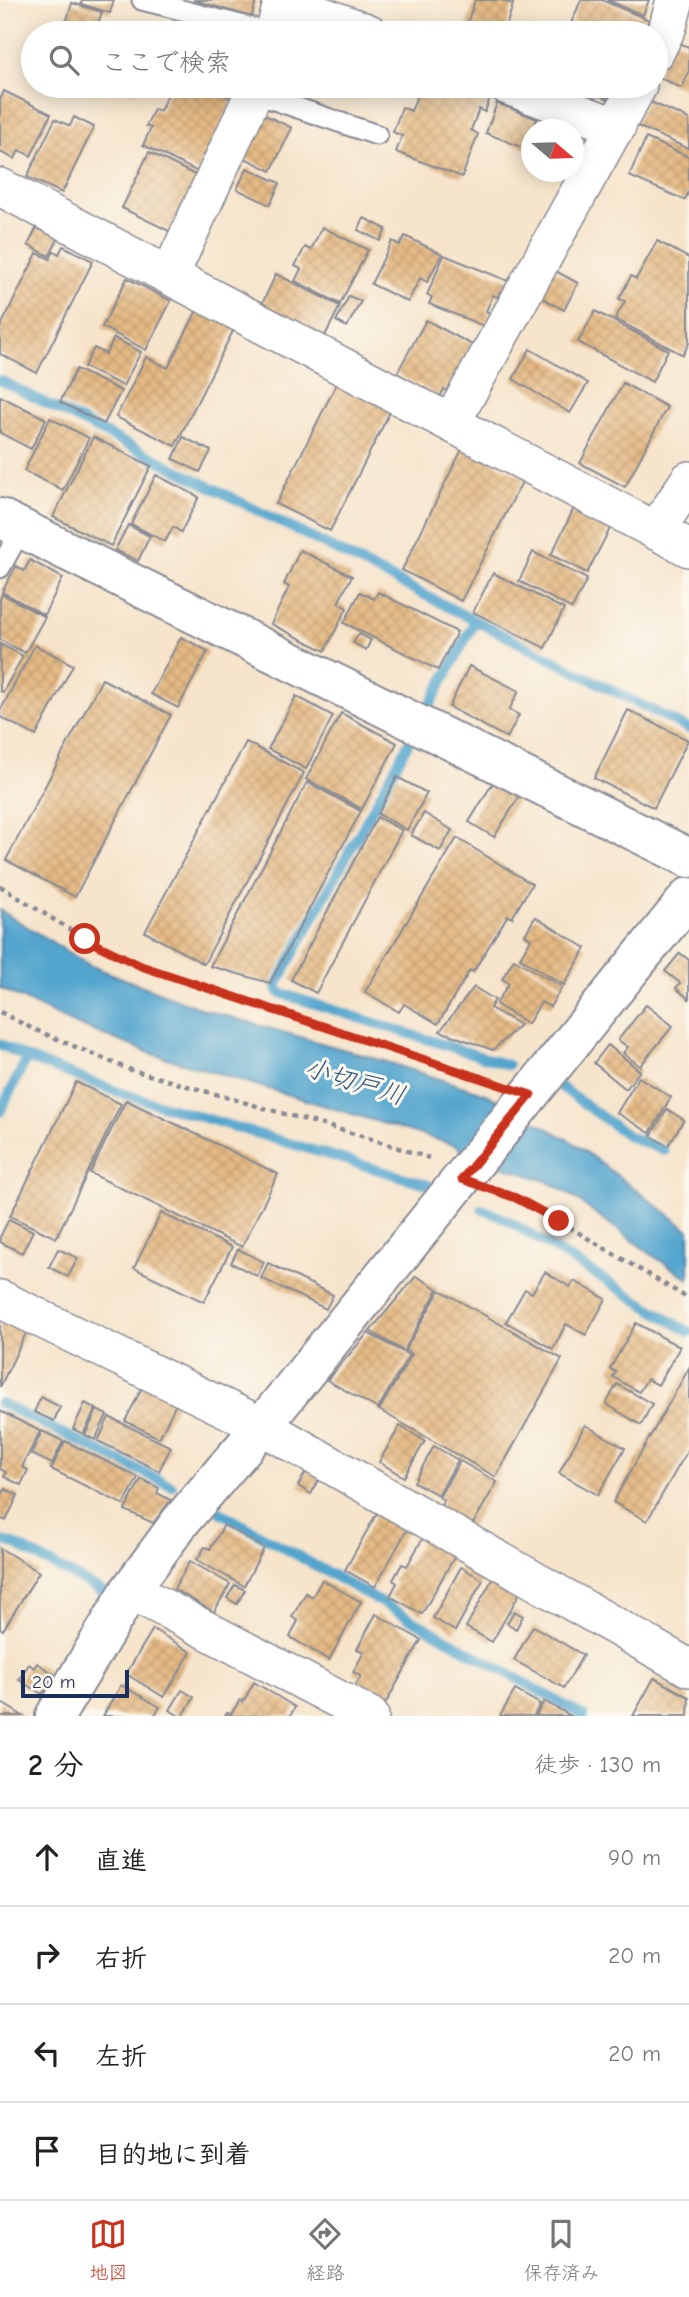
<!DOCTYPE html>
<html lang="ja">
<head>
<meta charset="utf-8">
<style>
	body { margin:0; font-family:"Comic Neue","Klee One",sans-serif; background:#f2f2f2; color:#222 }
	.compass { position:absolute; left:521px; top:119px; width:63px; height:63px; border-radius:50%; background:#fff; box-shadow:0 4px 18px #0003; rotate:109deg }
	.scale { position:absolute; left:21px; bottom:18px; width:108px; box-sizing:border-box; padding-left:7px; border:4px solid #1b2f5e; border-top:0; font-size:19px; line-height:24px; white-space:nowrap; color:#1b2f5e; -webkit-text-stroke:5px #fbf7ec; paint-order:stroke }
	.stop { position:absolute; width:21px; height:21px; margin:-16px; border:5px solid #c8321e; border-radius:50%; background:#fff }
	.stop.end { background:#c8321e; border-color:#fff; box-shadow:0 2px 7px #0008 }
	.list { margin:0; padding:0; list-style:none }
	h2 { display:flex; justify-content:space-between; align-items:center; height:91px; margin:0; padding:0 28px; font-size:30px }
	h2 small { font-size:23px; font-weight:400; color:#767676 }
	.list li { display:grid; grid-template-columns:46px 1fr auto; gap:21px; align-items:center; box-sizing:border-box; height:98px; padding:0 28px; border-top:2px solid #e0e0e0 }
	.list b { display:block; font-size:26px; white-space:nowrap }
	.list em { font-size:23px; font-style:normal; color:#767676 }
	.icon { flex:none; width:38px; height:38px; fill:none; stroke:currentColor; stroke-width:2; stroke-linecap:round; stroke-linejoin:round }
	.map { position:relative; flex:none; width:689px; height:1716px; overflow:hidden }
	.search { position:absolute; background:#fff; box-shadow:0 4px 18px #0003; left:21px; right:21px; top:21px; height:77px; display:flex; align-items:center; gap:18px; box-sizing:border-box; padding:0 24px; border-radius:38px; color:#767676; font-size:26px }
	.sheet { height:483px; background:#fff }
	nav { display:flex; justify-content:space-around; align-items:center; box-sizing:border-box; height:98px; border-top:2px solid #e0e0e0; background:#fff; font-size:19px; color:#767676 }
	nav a { display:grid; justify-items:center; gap:4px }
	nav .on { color:#c8321e }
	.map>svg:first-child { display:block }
	.water { fill:#53a5ce; stroke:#376a96; stroke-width:2 }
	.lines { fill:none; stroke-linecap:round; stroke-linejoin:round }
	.stream { stroke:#53a5ce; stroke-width:10 }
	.building { fill:url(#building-cross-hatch) }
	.lane-casing { stroke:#888a94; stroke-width:23 }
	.street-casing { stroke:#888a94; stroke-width:40 }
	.secondary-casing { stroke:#888a94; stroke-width:42 }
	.path { stroke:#888a94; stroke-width:4.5; stroke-dasharray:5 5; stroke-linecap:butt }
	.lane { stroke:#fff; stroke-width:19 }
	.street { stroke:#fff; stroke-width:37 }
	.secondary { stroke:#fff; stroke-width:38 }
	.route { stroke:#c8321e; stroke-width:9 }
	.labels { text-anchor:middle; stroke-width:6; stroke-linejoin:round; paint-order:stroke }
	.water-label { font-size:26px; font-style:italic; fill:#2f5885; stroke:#fbf7ec }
</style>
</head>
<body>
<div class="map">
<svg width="689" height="1716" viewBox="0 0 689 1716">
	<defs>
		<pattern id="building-cross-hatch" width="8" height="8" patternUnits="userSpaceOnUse" patternTransform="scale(1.75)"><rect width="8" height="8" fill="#e5ba84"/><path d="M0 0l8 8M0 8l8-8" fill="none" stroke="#c4a074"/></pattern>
	</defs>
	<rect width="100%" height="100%" fill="#fbf7ec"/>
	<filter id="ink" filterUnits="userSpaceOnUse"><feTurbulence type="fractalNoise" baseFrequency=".0143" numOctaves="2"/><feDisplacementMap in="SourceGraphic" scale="14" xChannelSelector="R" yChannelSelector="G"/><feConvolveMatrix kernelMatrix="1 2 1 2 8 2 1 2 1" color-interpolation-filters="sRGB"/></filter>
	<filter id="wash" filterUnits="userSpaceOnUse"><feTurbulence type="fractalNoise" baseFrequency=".00686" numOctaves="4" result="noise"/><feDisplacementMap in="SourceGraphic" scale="28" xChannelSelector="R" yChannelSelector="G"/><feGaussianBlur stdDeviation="1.57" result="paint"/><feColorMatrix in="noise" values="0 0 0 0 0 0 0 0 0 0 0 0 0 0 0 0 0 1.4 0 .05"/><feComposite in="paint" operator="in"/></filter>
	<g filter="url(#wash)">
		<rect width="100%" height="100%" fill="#f6e4cb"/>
		<path class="water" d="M 0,910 L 91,966 L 202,1009 L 384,1061 L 486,1094 L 574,1143 L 689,1230 L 689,1279 L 655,1257 L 569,1194 L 546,1181 L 499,1165 L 464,1158 L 458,1146 L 153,1054 L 73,1023 L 0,988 Z"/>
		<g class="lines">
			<g class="stream">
				<path d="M 0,380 L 689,729"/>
				<path d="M 431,703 L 475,622"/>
				<path d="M 409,742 L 276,986 L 280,993 L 508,1065"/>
				<path d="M 0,1044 L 27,1058 L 121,1093 L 429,1185"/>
				<path d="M 561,1087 L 628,1136 L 664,1151"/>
				<path d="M 0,1112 L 27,1058"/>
				<path d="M 482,1209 L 507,1220 L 689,1332"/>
				<path d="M 0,1403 L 172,1486"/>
				<path d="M 220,1512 L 584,1716"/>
				<path d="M 0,1540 L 14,1544 L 103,1592"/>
			</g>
		</g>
		<g id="blocks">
			<g class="building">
				<path d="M 82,0 L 114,0 L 110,13 L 81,4 Z"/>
				<path d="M 193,0 L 256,0 L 252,17 Z"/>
				<path d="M 475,0 L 501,0 L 513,4 L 505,30 L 495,27 L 493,33 L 464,33 Z"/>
				<path d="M 581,0 L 602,0 L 649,20 L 644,33 L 567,33 Z"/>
				<path d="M 607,0 L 649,0 L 643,15 Z"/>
				<path d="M 72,3 L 102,12 L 95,32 L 66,23 Z"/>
				<path d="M 672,40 L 689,47 L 689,72 L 682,88 L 656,76 Z"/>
				<path d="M 120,86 L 140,86 L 136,93 Z"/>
				<path d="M 172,86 L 204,86 L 233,99 L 198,172 L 143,145 L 151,128 L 146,126 L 154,109 L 160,111 Z"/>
				<path d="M 400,86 L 418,86 L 415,92 Z"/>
				<path d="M 421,86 L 462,86 L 490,97 L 485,112 L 479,109 L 471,130 L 478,134 L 462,177 L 396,152 L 402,136 L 393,132 L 402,107 L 411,111 Z"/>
				<path d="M 577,86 L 612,86 L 607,99 Z"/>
				<path d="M 4,91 L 51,114 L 31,156 L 19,150 L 15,159 L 0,152 L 0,100 Z"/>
				<path d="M 646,100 L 689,119 L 689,149 L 635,125 Z"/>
				<path d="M 497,103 L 537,119 L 526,149 L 486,133 Z"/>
				<path d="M 257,111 L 292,128 L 271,171 L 237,154 Z"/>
				<path d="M 74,117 L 94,127 L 62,193 L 27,177 L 55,119 L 70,126 Z"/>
				<path d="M 576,128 L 598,142 L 574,170 L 574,131 Z"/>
				<path d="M 646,138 L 689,157 L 689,191 L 685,200 L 629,176 Z"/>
				<path d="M 149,152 L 197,176 L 171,232 L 122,208 Z"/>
				<path d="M 247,168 L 280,183 L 270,205 L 237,189 Z"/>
				<path d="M 364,218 L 386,229 L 380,241 L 358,230 Z"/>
				<path d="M 39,223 L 61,234 L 49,256 L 28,245 Z"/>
				<path d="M 322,227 L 368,250 L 340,304 L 295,281 L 301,269 L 295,266 L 305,247 L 311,250 Z"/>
				<path d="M 405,236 L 442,254 L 427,282 L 420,278 L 408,302 L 371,284 L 392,241 L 400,245 Z"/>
				<path d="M 657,241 L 689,258 L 689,343 L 683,355 L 615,319 L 625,301 L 619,299 L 631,276 L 636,279 Z"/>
				<path d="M 63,246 L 93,261 L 37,373 L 0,354 L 0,328 L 37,253 L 50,259 L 54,251 L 59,254 Z"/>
				<path d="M 444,255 L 516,284 L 511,296 L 500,291 L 498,297 L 493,295 L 486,311 L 490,313 L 484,326 L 429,304 L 432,297 L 427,295 Z"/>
				<path d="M 548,267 L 578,283 L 564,310 L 534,293 Z"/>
				<path d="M 276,274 L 340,306 L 324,338 L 261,306 Z"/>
				<path d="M 127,278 L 171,301 L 146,350 L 102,327 Z"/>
				<path d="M 349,296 L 361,301 L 347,327 L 336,321 Z"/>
				<path d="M 198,308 L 235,327 L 175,446 L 116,417 L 146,357 L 168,368 Z"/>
				<path d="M 595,311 L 668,350 L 652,382 L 578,342 Z"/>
				<path d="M 426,320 L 476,347 L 451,393 L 444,389 L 440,397 L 397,373 Z"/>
				<path d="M 114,338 L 141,352 L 123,386 L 84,367 L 94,348 L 106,354 Z"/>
				<path d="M 530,349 L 588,383 L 570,413 L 513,379 Z"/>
				<path d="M 76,369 L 121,391 L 104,424 L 60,402 Z"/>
				<path d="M 338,381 L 392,408 L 330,531 L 276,504 Z"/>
				<path d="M 623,383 L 667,407 L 625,487 L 580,463 Z"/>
				<path d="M 0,396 L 46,419 L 31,449 L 0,433 Z"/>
				<path d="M 50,418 L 89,438 L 63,490 L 24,471 Z"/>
				<path d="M 93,437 L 151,466 L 111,546 L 53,517 Z"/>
				<path d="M 183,437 L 211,451 L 200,472 L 173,459 Z"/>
				<path d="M 463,447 L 524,478 L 461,601 L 402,570 Z"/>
				<path d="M 156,475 L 199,497 L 181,532 L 173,527 L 165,542 L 131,524 Z"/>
				<path d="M 576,504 L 613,523 L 587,573 L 551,555 Z"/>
				<path d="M 128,525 L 150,536 L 138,561 L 115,550 Z"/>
				<path d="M 300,550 L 352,576 L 338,603 L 347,608 L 325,651 L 271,624 L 289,587 L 284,584 Z"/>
				<path d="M 533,552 L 587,579 L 572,609 L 519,581 Z"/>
				<path d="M 30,560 L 63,578 L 44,615 L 2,592 L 16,566 L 24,571 Z"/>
				<path d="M 493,573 L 564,609 L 545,648 L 473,612 Z"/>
				<path d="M 360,592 L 374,599 L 378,592 L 457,632 L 438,670 L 344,623 Z"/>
				<path d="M 2,594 L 45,617 L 25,653 L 0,640 L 0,599 Z"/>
				<path d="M 359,634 L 371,640 L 366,650 L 353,643 Z"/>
				<path d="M 181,637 L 208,651 L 178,708 L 151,694 Z"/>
				<path d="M 0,644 L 23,656 L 3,692 L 0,691 Z"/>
				<path d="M 35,645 L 73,665 L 36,736 L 0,717 L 0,711 Z"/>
				<path d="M 469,666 L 519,691 L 509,710 L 519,715 L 507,738 L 449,707 Z"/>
				<path d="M 102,679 L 171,715 L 75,897 L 6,860 Z"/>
				<path d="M 296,696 L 333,716 L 306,769 L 268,749 Z"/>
				<path d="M 628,710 L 688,740 L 654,808 L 594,778 Z"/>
				<path d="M 341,713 L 397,743 L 362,809 L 306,779 Z"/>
				<path d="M 246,742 L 304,773 L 204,964 L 145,932 Z"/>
				<path d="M 397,777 L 427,793 L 407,830 L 378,814 Z"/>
				<path d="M 494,781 L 519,797 L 494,837 L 469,822 Z"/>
				<path d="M 307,782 L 361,811 L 270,983 L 210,966 Z"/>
				<path d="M 424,813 L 452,830 L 440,851 L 411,835 Z"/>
				<path d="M 377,817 L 402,830 L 316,993 L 291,980 Z"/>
				<path d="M 457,838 L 532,884 L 512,918 L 508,915 L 473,972 L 470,970 L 438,1024 L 404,1004 L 399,1012 L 365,992 Z"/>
				<path d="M 535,917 L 586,948 L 564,985 L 520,958 L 531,939 L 525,935 Z"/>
				<path d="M 680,953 L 689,960 L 689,999 L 676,988 L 680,983 L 665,971 Z"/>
				<path d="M 514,959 L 562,987 L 550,1007 L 541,1002 L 528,1024 L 496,1004 L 509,983 L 502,979 Z"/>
				<path d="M 474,987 L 495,1000 L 490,1008 L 520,1025 L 493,1050 L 440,1031 Z"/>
				<path d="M 646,1005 L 673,1026 L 640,1066 L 623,1053 L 628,1047 L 618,1040 Z"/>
				<path d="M 608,1045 L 640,1071 L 626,1089 L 594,1063 Z"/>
				<path d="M 639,1077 L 671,1097 L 650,1133 L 617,1113 Z"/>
				<path d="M 76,1082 L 121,1104 L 56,1238 L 10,1216 Z"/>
				<path d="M 126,1100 L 278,1174 L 242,1247 L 90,1173 Z"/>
				<path d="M 667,1109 L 684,1120 L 668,1146 L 651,1136 Z"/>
				<path d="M 161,1213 L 232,1247 L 204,1302 L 134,1268 Z"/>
				<path d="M 9,1219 L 33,1231 L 22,1253 L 0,1242 L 0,1237 Z"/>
				<path d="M 58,1249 L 78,1258 L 68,1277 L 49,1267 Z"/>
				<path d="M 238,1249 L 264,1262 L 257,1276 L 231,1263 Z"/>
				<path d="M 268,1263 L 333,1295 L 326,1309 L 261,1278 Z"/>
				<path d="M 545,1272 L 570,1287 L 574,1281 L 606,1299 L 586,1335 L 566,1324 L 553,1349 L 506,1322 L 525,1289 L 532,1293 Z"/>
				<path d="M 416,1276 L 438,1289 L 404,1351 L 370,1331 Z"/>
				<path d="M 440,1290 L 562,1359 L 496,1477 L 379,1410 L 412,1354 L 405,1350 Z"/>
				<path d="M 0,1310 L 30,1325 L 0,1387 Z"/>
				<path d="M 636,1323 L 680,1347 L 658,1385 L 647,1379 L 639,1392 L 613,1377 L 616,1372 L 610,1369 Z"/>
				<path d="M 368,1333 L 409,1355 L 378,1409 L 327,1380 Z"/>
				<path d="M 689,1368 L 689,1448 L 647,1521 L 613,1502 Z"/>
				<path d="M 144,1384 L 178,1400 L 159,1438 L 125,1421 Z"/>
				<path d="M 617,1384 L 652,1404 L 641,1425 L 606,1404 Z"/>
				<path d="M 41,1397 L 60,1407 L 54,1421 L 34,1412 Z"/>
				<path d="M 85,1403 L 96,1409 L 83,1434 L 73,1429 Z"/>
				<path d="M 97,1410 L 107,1415 L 95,1440 L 85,1435 Z"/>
				<path d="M 0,1411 L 40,1431 L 22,1467 L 28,1470 L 21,1485 L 4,1477 L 6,1472 L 0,1469 Z"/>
				<path d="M 109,1417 L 171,1447 L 159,1471 L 98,1441 Z"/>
				<path d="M 585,1425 L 625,1448 L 598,1495 L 559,1473 Z"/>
				<path d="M 400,1426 L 425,1441 L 404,1477 L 379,1462 Z"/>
				<path d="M 42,1431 L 63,1441 L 52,1464 L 31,1454 Z"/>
				<path d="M 65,1441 L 138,1477 L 124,1505 L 51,1469 Z"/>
				<path d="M 434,1446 L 458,1460 L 438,1495 L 414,1482 Z"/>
				<path d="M 460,1461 L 497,1482 L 469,1531 L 437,1513 L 444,1500 L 439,1497 Z"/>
				<path d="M 307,1470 L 320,1478 L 311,1494 L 298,1486 Z"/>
				<path d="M 141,1479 L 159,1488 L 157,1493 L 171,1500 L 153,1523 L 125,1510 Z"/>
				<path d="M 5,1489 L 18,1495 L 6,1521 L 0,1518 L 0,1498 Z"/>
				<path d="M 378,1511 L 408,1528 L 375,1587 L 345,1570 Z"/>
				<path d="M 224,1525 L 264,1548 L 244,1586 L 197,1560 L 205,1547 L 210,1549 Z"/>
				<path d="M 424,1536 L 456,1554 L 422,1614 L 390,1596 L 397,1583 L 393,1580 L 402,1564 L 407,1566 Z"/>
				<path d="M 0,1548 L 39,1572 L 3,1630 L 0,1628 Z"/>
				<path d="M 190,1561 L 230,1584 L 214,1612 L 174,1589 Z"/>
				<path d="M 461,1567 L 483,1580 L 455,1631 L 433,1618 Z"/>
				<path d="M 494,1576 L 521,1591 L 492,1642 L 466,1627 Z"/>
				<path d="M 322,1580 L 361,1602 L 329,1660 L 290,1637 L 298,1621 L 292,1617 L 306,1593 L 312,1597 Z"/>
				<path d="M 235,1585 L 245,1590 L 237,1604 L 227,1598 Z"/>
				<path d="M 514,1611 L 523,1616 L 516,1629 L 507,1623 Z"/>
				<path d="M 376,1614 L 421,1640 L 383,1708 L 353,1690 L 361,1676 L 353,1672 L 364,1652 L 357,1649 Z"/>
				<path d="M 533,1626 L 583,1655 L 564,1688 L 514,1660 Z"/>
				<path d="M 153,1629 L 191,1652 L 164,1697 L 126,1674 Z"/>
				<path d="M 37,1663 L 54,1674 L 42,1694 L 19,1680 L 29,1664 L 34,1668 Z"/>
				<path d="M 654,1678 L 689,1697 L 688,1716 L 633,1716 Z"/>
				<path d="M 254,1682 L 295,1707 L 290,1716 L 225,1716 L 227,1713 L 231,1714 L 240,1700 L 243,1702 Z"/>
				<path d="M 121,1685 L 160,1707 L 154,1716 L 103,1716 Z"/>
				<path d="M 182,1690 L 194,1697 L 183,1716 L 179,1716 L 170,1710 Z"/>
				<path d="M 515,1690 L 540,1704 L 534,1716 L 500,1716 Z"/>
				<path d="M 544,1701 L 571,1716 L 536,1716 Z"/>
				<path d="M 0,1702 L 23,1716 L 0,1716 Z"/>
			</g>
		</g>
	</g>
	<g filter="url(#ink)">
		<use href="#blocks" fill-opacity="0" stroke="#888a94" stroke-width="2"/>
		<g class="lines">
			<defs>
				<g id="lane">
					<path d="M 142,0 L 272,33"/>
					<path d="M 254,93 L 377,135"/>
					<path d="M 0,568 L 22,528"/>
				</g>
				<g id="street">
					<path d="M 283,1 L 369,33"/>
					<path d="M 274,33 L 283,0"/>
					<path d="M 656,51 L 668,26 L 675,0"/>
					<path d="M 508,86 L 617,127"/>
					<path d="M 0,187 L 689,548"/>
					<path d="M 170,275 L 257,86"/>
					<path d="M 451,423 L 638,86"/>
					<path d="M 656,531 L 689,480"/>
					<path d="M 0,1299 L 262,1426 L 689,1668"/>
					<path d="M 130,1590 L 370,1716"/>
				</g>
				<g id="secondary">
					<path d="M 0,518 L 689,858"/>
					<path d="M 55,1716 L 130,1590 L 180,1522 L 262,1426 L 689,897"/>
				</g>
			</defs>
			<use href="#lane" class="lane-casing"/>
			<use href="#street" class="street-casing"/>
			<use href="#secondary" class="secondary-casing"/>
			<g class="path">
				<path d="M 0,886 L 85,939 L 141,966 L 494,1082"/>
				<path d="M 0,1012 L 31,1028 L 128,1069 L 365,1137 L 429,1158"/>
				<path d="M 498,1191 L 517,1198 L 559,1221 L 689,1299"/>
			</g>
			<use href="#lane" class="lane"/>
			<use href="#street" class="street"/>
			<use href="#secondary" class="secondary"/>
		</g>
	</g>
	<g class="lines" filter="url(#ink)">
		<path class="route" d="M 85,939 L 141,966 L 531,1095 L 462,1179 L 516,1198 L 559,1221"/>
	</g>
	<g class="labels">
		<g class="water-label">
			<text transform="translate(355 1081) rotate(17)" y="9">小切戸川</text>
		</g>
	</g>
</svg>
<svg class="compass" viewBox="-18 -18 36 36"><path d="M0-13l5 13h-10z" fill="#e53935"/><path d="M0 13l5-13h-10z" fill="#767676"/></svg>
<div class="scale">20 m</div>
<div class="stop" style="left:85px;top:939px"></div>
<div class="stop end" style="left:559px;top:1221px"></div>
<div class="search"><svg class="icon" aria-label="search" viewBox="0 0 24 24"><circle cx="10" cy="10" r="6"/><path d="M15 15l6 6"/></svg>ここで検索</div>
</div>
<section class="sheet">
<h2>2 分<small>徒歩 · 130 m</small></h2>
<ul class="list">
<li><svg class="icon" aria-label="ahead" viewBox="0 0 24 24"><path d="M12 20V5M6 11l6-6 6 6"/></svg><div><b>直進</b></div><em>90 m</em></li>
<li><svg class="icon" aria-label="right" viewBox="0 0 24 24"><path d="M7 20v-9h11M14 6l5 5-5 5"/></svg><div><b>右折</b></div><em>20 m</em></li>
<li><svg class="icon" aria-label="left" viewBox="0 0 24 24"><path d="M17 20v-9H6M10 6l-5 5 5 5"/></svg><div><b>左折</b></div><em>20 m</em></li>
<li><svg class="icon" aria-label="arrive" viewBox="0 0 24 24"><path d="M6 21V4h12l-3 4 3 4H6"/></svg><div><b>目的地に到着</b></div></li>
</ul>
</section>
<nav>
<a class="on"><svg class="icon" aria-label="map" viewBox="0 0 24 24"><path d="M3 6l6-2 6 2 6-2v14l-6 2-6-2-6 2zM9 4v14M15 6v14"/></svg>地図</a>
<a><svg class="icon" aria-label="directions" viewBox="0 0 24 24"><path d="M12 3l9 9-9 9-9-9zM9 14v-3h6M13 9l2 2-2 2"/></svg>経路</a>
<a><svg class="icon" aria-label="saved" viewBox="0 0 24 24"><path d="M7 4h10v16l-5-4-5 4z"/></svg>保存済み</a>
</nav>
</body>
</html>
